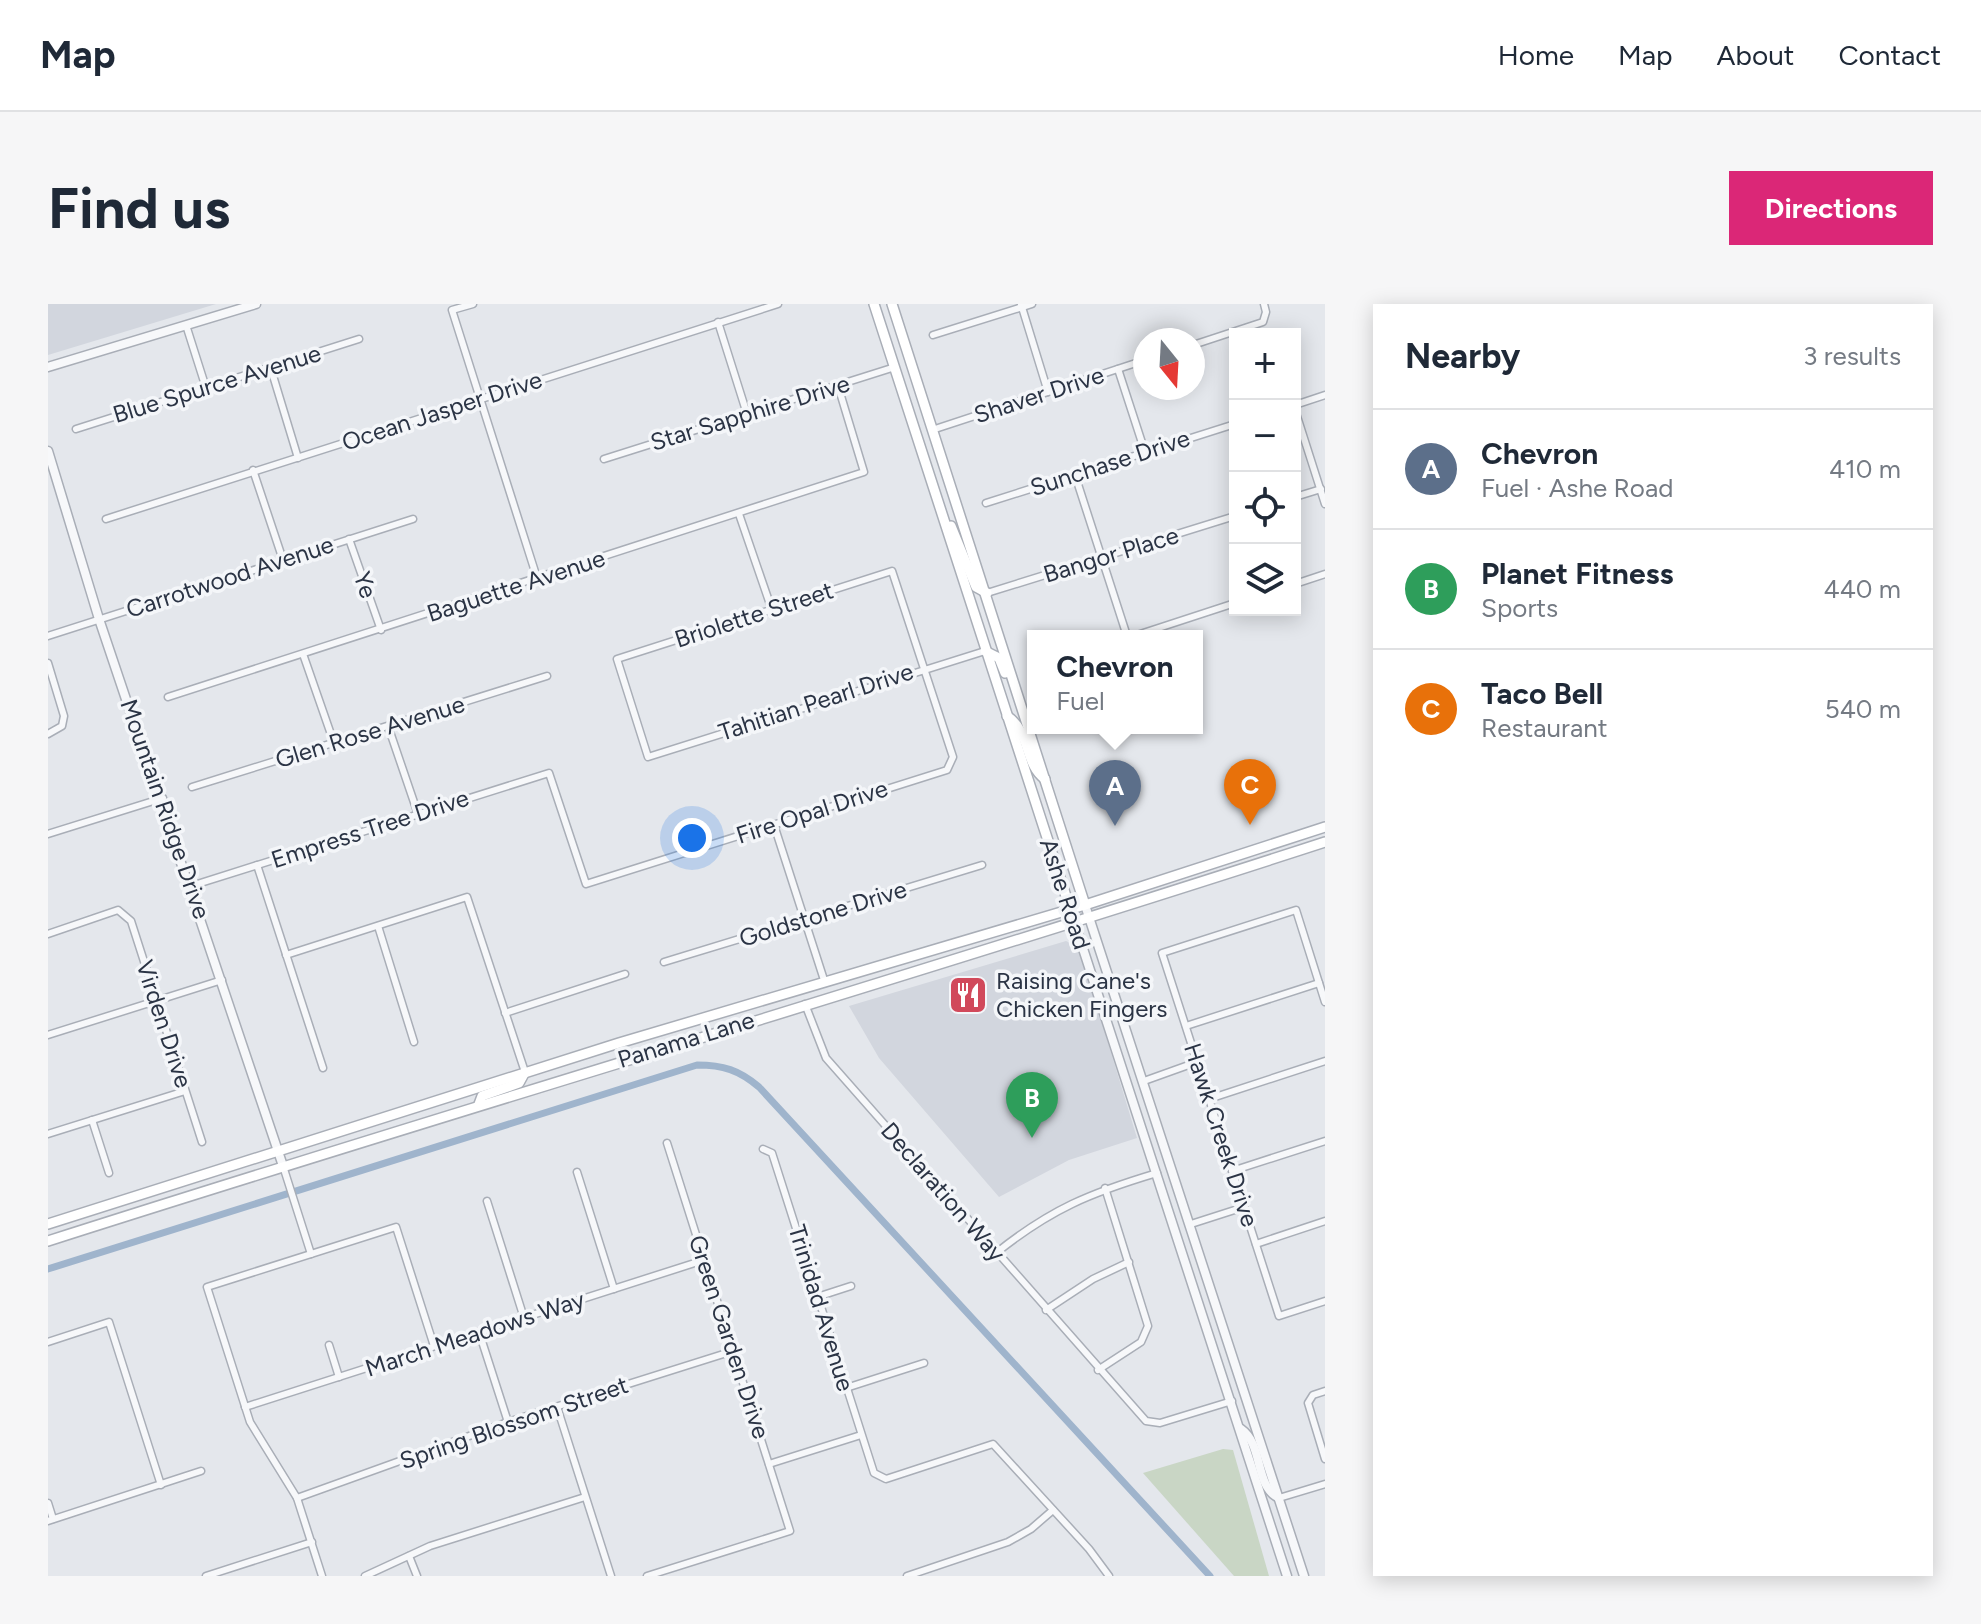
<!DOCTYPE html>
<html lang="en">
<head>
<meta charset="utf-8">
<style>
	body { margin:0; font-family:Figtree,sans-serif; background:#f6f6f7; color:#1f2937 }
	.controls { position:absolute; right:24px; top:24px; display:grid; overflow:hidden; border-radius:0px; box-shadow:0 4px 20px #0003 }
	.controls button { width:72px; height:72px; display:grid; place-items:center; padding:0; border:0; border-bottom:2px solid #e0e1e3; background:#fff; color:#1f2937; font:40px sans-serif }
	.compass { position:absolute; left:1085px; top:24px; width:72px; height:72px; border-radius:50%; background:#fff; box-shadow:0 4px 20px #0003; rotate:162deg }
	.you { position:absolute; left:644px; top:534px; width:28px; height:28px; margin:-20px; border:6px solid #fff; border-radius:50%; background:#1a73e8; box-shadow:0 0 0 12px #1a73e833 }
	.badge { display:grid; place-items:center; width:52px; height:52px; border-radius:50%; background:#db2777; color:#fff; font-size:26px; font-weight:700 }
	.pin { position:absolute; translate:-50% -66px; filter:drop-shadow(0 2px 4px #0008) }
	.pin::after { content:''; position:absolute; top:42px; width:28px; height:24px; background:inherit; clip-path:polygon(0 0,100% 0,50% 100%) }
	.popup { position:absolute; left:979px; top:326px; width:176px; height:104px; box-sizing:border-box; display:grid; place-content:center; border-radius:0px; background:#fff; filter:drop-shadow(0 2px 6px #0005); font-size:26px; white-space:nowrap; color:#747a83 }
	.popup b { font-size:30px; color:#1f2937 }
	.popup::after { content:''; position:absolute; left:50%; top:100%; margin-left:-16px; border:16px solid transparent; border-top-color:#fff }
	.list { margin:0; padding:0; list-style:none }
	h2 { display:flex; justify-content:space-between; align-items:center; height:104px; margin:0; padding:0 32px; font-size:34px }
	h2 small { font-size:26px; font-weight:400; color:#747a83 }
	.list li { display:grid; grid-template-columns:52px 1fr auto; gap:24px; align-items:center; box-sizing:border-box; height:120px; padding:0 32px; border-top:2px solid #e0e1e3 }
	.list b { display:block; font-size:30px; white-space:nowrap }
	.list p { margin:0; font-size:26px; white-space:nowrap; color:#747a83 }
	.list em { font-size:26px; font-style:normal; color:#747a83 }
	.icon { flex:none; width:44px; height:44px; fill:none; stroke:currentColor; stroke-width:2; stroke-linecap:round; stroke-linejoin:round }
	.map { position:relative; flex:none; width:1277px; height:1272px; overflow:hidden; border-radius:0px }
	header { display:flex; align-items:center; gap:48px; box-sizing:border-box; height:112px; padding:0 40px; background:#fff; border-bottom:2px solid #e0e1e3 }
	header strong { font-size:38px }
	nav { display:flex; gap:44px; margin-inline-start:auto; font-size:28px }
	.intro { display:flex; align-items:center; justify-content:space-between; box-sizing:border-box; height:192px; padding:0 48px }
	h1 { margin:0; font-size:56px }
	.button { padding:20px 36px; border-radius:0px; background:#db2777; color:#fff; font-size:28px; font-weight:700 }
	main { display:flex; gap:48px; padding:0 48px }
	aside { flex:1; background:#fff; border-radius:0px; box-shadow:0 4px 20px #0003 }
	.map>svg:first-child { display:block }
	.built { fill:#d2d6de }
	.green { fill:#c9d6c5 }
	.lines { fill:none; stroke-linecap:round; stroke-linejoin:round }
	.canal { stroke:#9fb4cc; stroke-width:7 }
	.minor-casing { stroke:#a9aeb7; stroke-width:9 }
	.tertiary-casing { stroke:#a9aeb7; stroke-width:11 }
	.secondary-casing { stroke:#a9aeb7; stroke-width:12 }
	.minor { stroke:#f7f8fa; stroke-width:6 }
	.tertiary { stroke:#f7f8fa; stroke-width:8 }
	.secondary { stroke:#fff; stroke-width:9 }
	.labels { text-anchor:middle; stroke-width:7; stroke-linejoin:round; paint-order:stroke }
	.street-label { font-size:24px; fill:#2b3445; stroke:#f4f6f9 }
	.poi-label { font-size:24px; fill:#2b3445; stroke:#f4f6f9; text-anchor:start }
</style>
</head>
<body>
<header>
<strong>Map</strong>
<nav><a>Home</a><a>Map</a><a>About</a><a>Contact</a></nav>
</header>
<div class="intro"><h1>Find us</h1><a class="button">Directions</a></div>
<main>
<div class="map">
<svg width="1277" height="1272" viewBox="0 0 1277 1272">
	<rect width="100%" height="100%" fill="#e4e7ec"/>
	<g class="built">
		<path d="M 0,0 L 168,0 L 0,51 Z"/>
		<path d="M 1018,637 L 1031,643 L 1089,834 L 1021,856 L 951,893 L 831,754 L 801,702 Z"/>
	</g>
	<path class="green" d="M 1175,1145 L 1185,1146 L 1221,1272 L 1186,1272 L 1095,1169 Z"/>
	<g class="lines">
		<path class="canal" d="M 0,965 L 649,761 C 675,761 691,766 711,783 L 1162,1272"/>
		<defs>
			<g id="minor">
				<path d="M 425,0 L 404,6 L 489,274"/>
				<path d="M 973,0 L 1000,88"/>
				<path d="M 670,18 L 699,110"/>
				<path d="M 138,21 L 158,84"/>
				<path d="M 885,31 L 984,0"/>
				<path d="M 1145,41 L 1215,18 L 1218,8 L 1216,0"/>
				<path d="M 223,65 L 250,154"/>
				<path d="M 1070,65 L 1097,148"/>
				<path d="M 1247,101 L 1277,91"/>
				<path d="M 1247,106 L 1277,200"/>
				<path d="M 28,125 L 311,35"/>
				<path d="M 884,126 L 1097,56"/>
				<path d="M 556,155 L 847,63"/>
				<path d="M 205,166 L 235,256"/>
				<path d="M 1027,171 L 1079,332"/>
				<path d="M 1247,193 L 1273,185"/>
				<path d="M 938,199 L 1187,120"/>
				<path d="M 691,210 L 724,306"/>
				<path d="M 58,215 L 730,0"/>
				<path d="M 301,235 L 333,326"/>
				<path d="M 1247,280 L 1277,270"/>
				<path d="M 939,289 L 1187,212"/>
				<path d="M 0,332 L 365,215"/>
				<path d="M 1086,332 L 1187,299"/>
				<path d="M 255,350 L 286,439"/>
				<path d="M 0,359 L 16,412 L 14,422 L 0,430"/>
				<path d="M 120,393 L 816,168 L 790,82"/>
				<path d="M 340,422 L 370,510"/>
				<path d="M 144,483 L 499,372"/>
				<path d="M 726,521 L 777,679"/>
				<path d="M 0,530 L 115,494"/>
				<path d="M 209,561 L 275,764"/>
				<path d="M 143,582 L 501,469 L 538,580 L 899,466 L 905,453 L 844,267 L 569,355 L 600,453 L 937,347"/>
				<path d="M 330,622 L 366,738"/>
				<path d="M 0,630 L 70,606 L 83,617 L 154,838"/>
				<path d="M 238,651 L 419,593 L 477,768"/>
				<path d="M 616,658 L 934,561"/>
				<path d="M 1277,698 L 1248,606 L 1114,649 L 1231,1012 L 1277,997"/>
				<path d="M 757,700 L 778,754 L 1098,1117 L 1112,1119 L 1184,1097"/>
				<path d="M 457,709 L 577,670"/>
				<path d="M 1138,722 L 1271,679"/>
				<path d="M 0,731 L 174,676"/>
				<path d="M 1096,777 L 1149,758"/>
				<path d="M 1161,795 L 1277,757"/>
				<path d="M 44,816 L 61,869"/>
				<path d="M 0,830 L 137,787"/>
				<path d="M 715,845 L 724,849 L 826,1169 L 838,1175 L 945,1140 L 1041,1245 L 1061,1272"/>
				<path d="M 235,862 L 263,950"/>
				<path d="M 1184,867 L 1277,837"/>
				<path d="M 529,868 L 566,985"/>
				<path d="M 439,897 L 476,1014"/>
				<path d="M 1143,920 L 1196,903"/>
				<path d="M 1208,940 L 1277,917"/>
				<path d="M 948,949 C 1003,905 1042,889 1109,869"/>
				<path d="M 769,993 L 803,982"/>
				<path d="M 998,1006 L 1045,975 L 1081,958"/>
				<path d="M 431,1028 L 460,1118"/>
				<path d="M 0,1038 L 61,1018 L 113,1181"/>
				<path d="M 281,1041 L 291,1073"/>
				<path d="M 1050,1066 L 1093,1038 L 1100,1022 L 1057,884"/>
				<path d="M 798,1084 L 876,1059"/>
				<path d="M 1277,1087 L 1265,1091 L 1260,1099 L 1277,1155"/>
				<path d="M 197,1103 L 656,956"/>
				<path d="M 509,1103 L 563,1272"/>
				<path d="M 721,1160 L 813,1131"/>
				<path d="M 249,1194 L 460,1118 L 685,1047"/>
				<path d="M 1231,1194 L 1277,1180"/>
				<path d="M 0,1199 L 5,1215"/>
				<path d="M 0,1217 L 153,1167"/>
				<path d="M 361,1252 L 369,1272"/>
				<path d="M 158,1272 L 264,1238"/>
				<path d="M 274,1272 L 249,1194 L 202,1118 L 159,983 L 348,923 L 386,1042"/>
				<path d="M 317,1272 L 382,1242 L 537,1193"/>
				<path d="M 599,1272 L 742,1227 L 619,839"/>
				<path d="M 859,1272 L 960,1238 L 983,1225 L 1005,1206"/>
			</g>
			<g id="tertiary">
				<path d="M 0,63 L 208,0"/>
				<path d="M 0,147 L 51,315 L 235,862"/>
				<path d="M 1037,601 L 1256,1272"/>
				<path d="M 1027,620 L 1239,1272"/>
				<path d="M 1193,1125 C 1216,1141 1206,1182 1231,1194"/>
			</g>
			<g id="secondary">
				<path d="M 826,0 L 1027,620"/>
				<path d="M 844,0 L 1037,601"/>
				<path d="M 903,222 L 928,283 L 939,289"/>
				<path d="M 937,347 L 951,354 L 957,369"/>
				<path d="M 959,412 C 983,428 976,460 997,475"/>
				<path d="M 431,800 L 434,792 L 471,779 L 477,768"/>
				<path d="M 0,920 L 571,739 L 1037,601 L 1277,523"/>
				<path d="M 0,937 C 425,801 853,676 1277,538"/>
			</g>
		</defs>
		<use href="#minor" class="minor-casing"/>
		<use href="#tertiary" class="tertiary-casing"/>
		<use href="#secondary" class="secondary-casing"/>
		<use href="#minor" class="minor"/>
		<use href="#tertiary" class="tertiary"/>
		<use href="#secondary" class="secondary"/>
	</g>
	<defs>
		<symbol id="restaurant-square" viewBox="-11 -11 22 22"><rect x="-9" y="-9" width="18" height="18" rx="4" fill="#d1495b" stroke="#f4f6f9"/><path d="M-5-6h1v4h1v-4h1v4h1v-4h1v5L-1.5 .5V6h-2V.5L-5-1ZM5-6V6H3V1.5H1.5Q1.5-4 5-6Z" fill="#fff"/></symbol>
	</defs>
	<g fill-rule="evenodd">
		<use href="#restaurant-square" x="898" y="669" width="44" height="44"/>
	</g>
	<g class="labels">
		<g class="street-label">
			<text transform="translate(169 80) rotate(-17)" y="8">Blue Spurce Avenue</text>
			<text transform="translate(991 91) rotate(-18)" y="8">Shaver Drive</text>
			<text transform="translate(394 107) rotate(-18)" y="8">Ocean Jasper Drive</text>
			<text transform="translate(702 109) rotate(-17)" y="8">Star Sapphire Drive</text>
			<text transform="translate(1062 159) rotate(-18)" y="8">Sunchase Drive</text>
			<text transform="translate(1063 251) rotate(-17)" y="8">Bangor Place</text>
			<text transform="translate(182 273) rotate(-18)" y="8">Carrotwood Avenue</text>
			<text transform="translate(317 281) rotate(71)" y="8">Ye</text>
			<text transform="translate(468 282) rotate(-18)" y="8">Baguette Avenue</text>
			<text transform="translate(706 311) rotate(-18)" y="8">Briolette Street</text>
			<text transform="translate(768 398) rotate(-18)" y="8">Tahitian Pearl Drive</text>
			<text transform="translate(322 428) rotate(-17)" y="8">Glen Rose Avenue</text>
			<text transform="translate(117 505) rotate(71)" y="8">Mountain Ridge Drive</text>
			<text transform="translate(764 508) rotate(-18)" y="8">Fire Opal Drive</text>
			<text transform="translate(322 525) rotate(-18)" y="8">Empress Tree Drive</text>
			<text transform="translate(1017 590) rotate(72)" y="8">Ashe Road</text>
			<text transform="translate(775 610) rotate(-17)" y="8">Goldstone Drive</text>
			<text transform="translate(116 720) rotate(72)" y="8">Virden Drive</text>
			<text transform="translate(638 736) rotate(-17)" y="8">Panama Lane</text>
			<text transform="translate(1173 831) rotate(72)" y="8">Hawk Creek Drive</text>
			<text transform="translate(895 888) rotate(49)" y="8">Declaration Way</text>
			<text transform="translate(773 1004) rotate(73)" y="8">Trinidad Avenue</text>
			<text transform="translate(427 1030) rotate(-18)" y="8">March Meadows Way</text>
			<text transform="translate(681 1033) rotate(72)" y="8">Green Garden Drive</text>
			<text transform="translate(466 1119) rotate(-19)" y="8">Spring Blossom Street</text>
		</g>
		<g class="poi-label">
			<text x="948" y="685">Raising Cane's<tspan x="948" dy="28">Chicken Fingers</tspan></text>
		</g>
	</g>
</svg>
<div class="controls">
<button>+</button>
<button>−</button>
<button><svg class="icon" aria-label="locate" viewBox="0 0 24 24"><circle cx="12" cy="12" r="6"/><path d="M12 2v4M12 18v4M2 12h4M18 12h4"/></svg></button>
<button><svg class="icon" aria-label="layers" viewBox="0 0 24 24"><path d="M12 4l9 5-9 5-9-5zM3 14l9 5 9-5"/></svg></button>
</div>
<svg class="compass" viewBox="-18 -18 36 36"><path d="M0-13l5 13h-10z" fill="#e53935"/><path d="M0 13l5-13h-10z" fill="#747a83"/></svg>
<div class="you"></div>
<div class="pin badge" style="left:1067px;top:522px;background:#5c6f8a">A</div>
<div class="popup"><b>Chevron</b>Fuel</div>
<div class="pin badge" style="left:984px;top:834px;background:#2e9e5b">B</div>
<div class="pin badge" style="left:1202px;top:521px;background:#e8710a">C</div>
</div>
<aside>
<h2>Nearby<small>3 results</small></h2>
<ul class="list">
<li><span class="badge" style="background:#5c6f8a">A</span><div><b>Chevron</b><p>Fuel · Ashe Road</p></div><em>410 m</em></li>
<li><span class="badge" style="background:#2e9e5b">B</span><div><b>Planet Fitness</b><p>Sports</p></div><em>440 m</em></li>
<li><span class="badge" style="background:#e8710a">C</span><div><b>Taco Bell</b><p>Restaurant</p></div><em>540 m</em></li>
</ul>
</aside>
</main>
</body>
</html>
